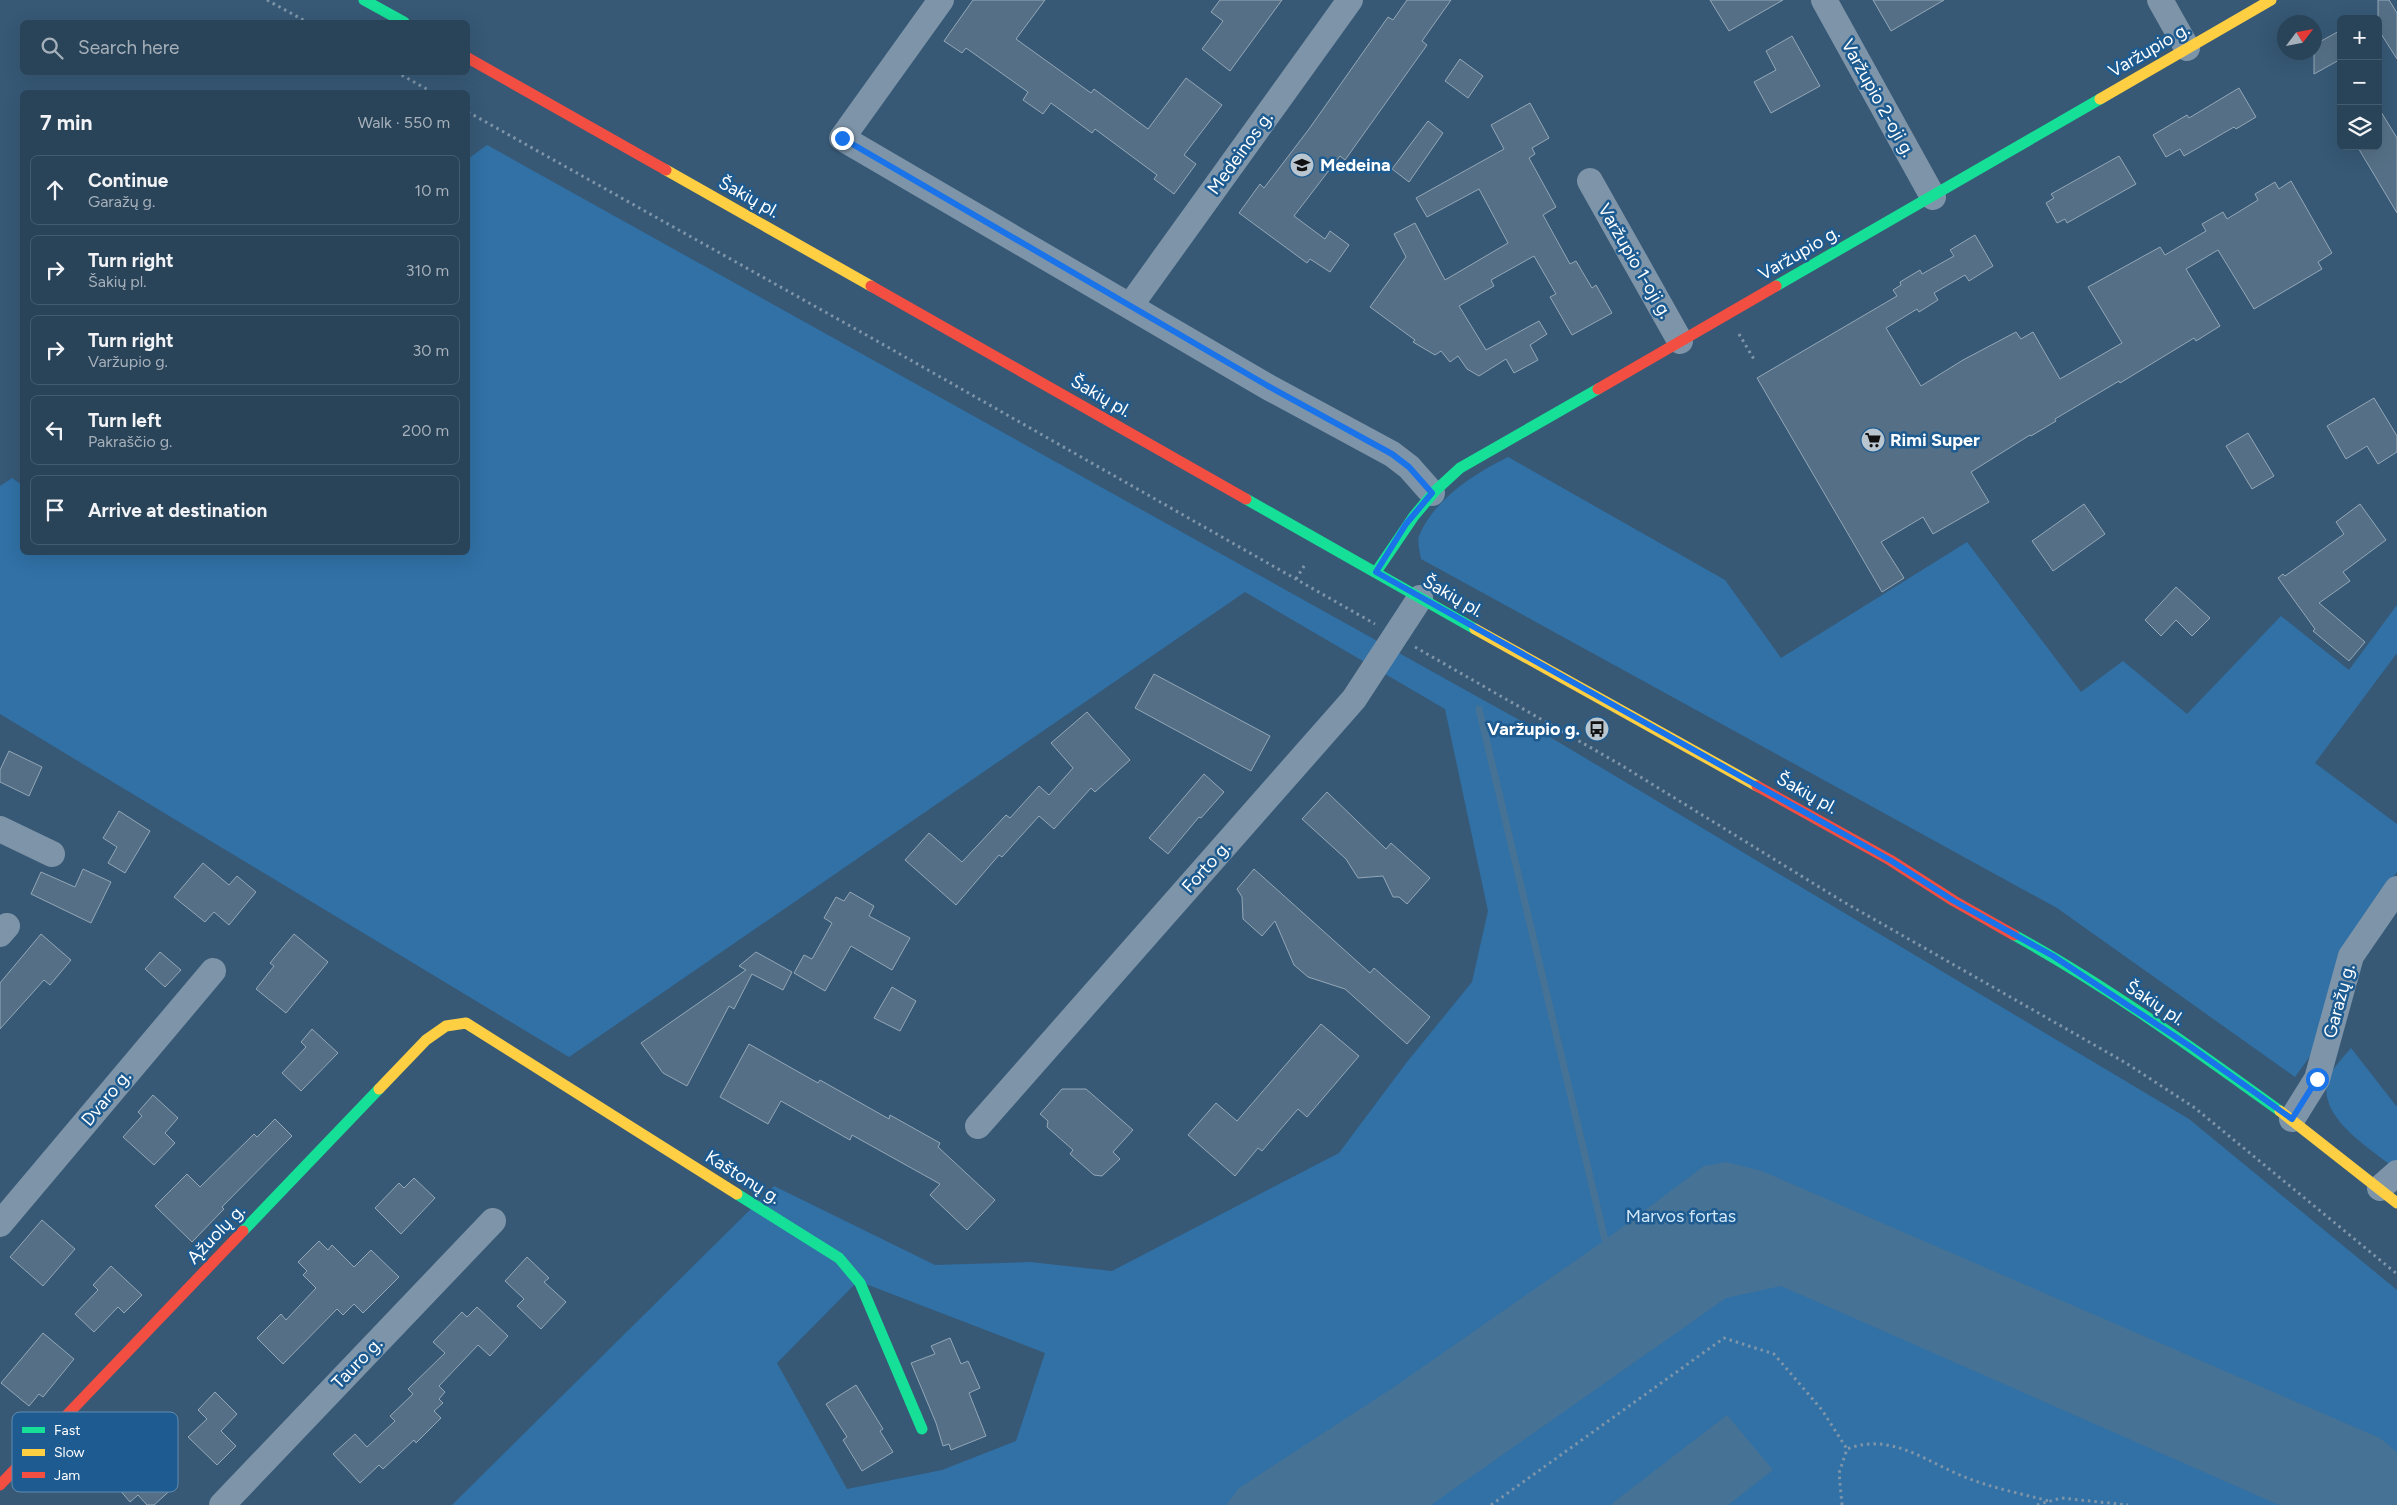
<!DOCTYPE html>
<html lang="en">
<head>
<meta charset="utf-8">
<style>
	body { margin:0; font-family:Figtree,sans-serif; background:#354e61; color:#f1f3f6 }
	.controls { position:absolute; right:15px; top:15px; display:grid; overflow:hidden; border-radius:8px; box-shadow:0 5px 20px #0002 }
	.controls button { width:45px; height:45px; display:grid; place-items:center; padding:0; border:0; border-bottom:1px solid #455c6e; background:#294358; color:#f1f3f6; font:25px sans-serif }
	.compass { position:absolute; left:2277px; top:15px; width:45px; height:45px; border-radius:50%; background:#294358; box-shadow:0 5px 20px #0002; rotate:58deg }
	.stop { position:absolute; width:15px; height:15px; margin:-11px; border:4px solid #1a73e8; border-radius:50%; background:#fff }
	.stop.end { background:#1a73e8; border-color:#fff; box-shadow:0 1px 5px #0008 }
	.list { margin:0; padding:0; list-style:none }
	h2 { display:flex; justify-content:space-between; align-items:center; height:65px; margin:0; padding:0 20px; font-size:21px }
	h2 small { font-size:16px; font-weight:400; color:#a5b0ba }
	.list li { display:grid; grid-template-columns:32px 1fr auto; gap:15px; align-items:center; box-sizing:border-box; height:70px; margin:0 10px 10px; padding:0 10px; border:1px solid #455c6e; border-radius:8px }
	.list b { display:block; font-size:19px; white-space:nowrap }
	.list p { margin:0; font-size:16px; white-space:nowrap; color:#a5b0ba }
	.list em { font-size:16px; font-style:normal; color:#a5b0ba }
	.icon { flex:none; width:28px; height:28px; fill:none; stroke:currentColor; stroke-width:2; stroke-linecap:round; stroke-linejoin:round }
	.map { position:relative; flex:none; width:2397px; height:1505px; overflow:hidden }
	.search { position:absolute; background:#294358; box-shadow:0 5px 20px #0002; left:20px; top:20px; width:450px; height:55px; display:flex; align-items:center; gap:12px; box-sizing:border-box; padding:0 18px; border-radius:8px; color:#a5b0ba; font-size:19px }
	.panel { position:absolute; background:#294358; box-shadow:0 5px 20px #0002; left:20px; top:90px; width:450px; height:465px; border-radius:8px }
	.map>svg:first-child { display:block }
	.green { fill:#3171a6; fill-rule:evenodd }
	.water { fill:#467296 }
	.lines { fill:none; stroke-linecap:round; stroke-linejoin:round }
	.stream { stroke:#467296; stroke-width:7 }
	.building { fill:#557086; stroke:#93a7b7 }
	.path { stroke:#7e95a9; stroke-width:3; stroke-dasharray:2.5 4; stroke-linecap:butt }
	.street { stroke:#7e95a9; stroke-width:26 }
	.fast { stroke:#16e098; stroke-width:11 }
	.slow { stroke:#ffcf43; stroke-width:11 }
	.jam { stroke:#f24e42; stroke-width:11 }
	.route { stroke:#1a73e8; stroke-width:6 }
	.labels { text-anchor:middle; stroke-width:5; stroke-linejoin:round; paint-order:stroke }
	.street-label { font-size:18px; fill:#fff; stroke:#1d5b90 }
	.poi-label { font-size:18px; font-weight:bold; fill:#fff; stroke:#1d5b90; text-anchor:start }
	.park-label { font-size:18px; fill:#d2e8fa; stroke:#1d5b90 }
	.key { fill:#1d5b90; stroke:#618cb1; stroke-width:1 }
	.key-label { font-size:14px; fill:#fff }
</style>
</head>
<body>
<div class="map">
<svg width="2397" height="1505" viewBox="0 0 2397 1505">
	<rect width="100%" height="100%" fill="#375976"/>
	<g class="green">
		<path d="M 487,145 L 1555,740 L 2189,1119 L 2397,1290 L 2397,1505 L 452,1505 L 774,1186 L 935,1265 L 1030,1262 L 1112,1271 L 1339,1153 L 1407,1062 L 1472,982 L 1488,911 L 1445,709 L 1245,592 L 569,1057 L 0,714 L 0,486 L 12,478 L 22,485 L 22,552 L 468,552 L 468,159 ZM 858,1281 L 1045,1353 L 1016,1441 L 942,1470 L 847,1489 L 777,1363 Z"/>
		<path d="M 1508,457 L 1725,580 L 1781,658 L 1967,542 L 2081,692 L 2123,661 L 2187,714 L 2281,616 L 2349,670 L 2397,605 L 2397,653 L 2315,763 L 2397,824 L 2397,872 L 2346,944 L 2315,1049 L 2295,1077 L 2057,908 L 1421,559 C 1420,552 1417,542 1419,536 C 1434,499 1474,474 1508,457 Z"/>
		<path d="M 2351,1048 L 2397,1107 L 2397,1170 C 2373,1150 2320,1120 2327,1083 C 2330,1070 2343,1058 2351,1048 Z"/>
	</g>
	<g class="water">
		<path d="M 1726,1162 L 1762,1171 L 2380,1438 L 2397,1452 L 2397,1505 L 2279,1505 L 1781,1286 L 1726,1298 L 1431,1505 L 1226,1505 L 1239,1488 L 1391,1389 L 1605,1240 L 1704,1166 Z"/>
		<path d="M 1727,1415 L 1773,1470 L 1728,1505 L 1610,1505 Z"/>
	</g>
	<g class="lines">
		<path class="stream" d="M 1479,709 L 1605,1240"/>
	</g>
	<g class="building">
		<path d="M 973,0 L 1045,0 L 1016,39 L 1091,93 L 1094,89 L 1148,129 L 1186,78 L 1222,105 L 1184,155 L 1196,164 L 1174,194 L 1154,179 L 1157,175 L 1095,129 L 1092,133 L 1051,103 L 1043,114 L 1023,100 L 1028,92 L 966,48 L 962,53 L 944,41 Z"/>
		<path d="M 1220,0 L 1282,0 L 1230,71 L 1202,49 L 1223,21 L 1211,12 Z"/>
		<path d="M 1407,0 L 1451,0 L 1422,41 L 1427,45 L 1345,160 L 1340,156 L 1294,216 L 1325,239 L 1330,231 L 1349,245 L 1330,272 L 1310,259 L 1307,263 L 1239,213 L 1260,184 L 1264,188 L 1309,129 L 1388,17 L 1393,20 Z"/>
		<path d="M 1710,0 L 1783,0 L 1729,31 Z"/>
		<path d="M 1873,0 L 1944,0 L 1891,31 Z"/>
		<path d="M 2378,0 L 2389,0 L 2397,13 L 2397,59 L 2378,29 Z"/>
		<path d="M 2341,30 L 2341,59 L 2314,74 L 2314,45 Z"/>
		<path d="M 1792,36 L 1820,86 L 1771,113 L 1754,82 L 1776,70 L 1766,51 Z"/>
		<path d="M 1460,59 L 1483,76 L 1468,98 L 1445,81 Z"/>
		<path d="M 2239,88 L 2256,117 L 2236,129 L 2234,127 L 2184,156 L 2180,149 L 2166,157 L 2153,135 L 2187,115 L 2189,118 Z"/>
		<path d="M 1530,103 L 1549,138 L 1532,148 L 1535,154 L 1529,158 L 1556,207 L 1543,215 L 1570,264 L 1576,261 L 1592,288 L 1596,285 L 1612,313 L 1572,335 L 1550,297 L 1556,294 L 1534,256 L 1491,280 L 1494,286 L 1459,306 L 1486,350 L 1539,321 L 1547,334 L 1530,345 L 1538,360 L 1514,373 L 1506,359 L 1479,376 L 1467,369 L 1458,356 L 1450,362 L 1441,351 L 1435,355 L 1413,342 L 1415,340 L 1370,307 L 1406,257 L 1394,234 L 1415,223 L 1445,280 L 1508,243 L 1479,189 L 1427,217 L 1416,198 L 1504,149 L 1491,125 Z"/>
		<path d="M 2378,107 L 2397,138 L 2397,213 L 2357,146 L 2378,146 Z"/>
		<path d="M 1428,121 L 1443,133 L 1409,182 L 1392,169 Z"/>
		<path d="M 2119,156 L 2136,184 L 2067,223 L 2065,219 L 2057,223 L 2046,203 L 2054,198 L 2051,194 Z"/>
		<path d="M 2291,181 L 2332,253 L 2318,262 L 2322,269 L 2254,309 L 2218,250 L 2186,269 L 2220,326 L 2196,341 L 2194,338 L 2120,383 L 2119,381 L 2055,419 L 2056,421 L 2031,436 L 2030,435 L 1971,472 L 1989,502 L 1933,534 L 1923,517 L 1881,542 L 1904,578 L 1882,592 L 1757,378 L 1897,296 L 1893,290 L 1901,285 L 1900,282 L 1920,270 L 1922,274 L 1954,256 L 1950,250 L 1975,235 L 1993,266 L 1969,281 L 1965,275 L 1934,293 L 1938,300 L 1919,312 L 1917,309 L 1886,328 L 1921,386 L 1963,360 L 2016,332 L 2021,339 L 2033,332 L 2060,379 L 2122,343 L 2088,287 L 2160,247 L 2165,255 L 2206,231 L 2202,224 L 2223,212 L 2227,219 L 2258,200 L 2255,194 L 2275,182 L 2279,189 Z"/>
		<path d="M 2374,398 L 2397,436 L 2397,452 L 2378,464 L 2367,446 L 2346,459 L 2327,426 Z"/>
		<path d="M 2248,433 L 2274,476 L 2252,489 L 2226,446 Z"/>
		<path d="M 2084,504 L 2105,534 L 2053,571 L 2032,541 Z"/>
		<path d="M 2360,504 L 2386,540 L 2343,572 L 2350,581 L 2319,603 L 2365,642 L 2349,661 L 2313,631 L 2315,629 L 2278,578 L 2283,574 L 2285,576 L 2344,534 L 2336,522 Z"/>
		<path d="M 2176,587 L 2210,618 L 2192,636 L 2176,620 L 2161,636 L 2145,620 Z"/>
		<path d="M 1154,674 L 1270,736 L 1251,771 L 1135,708 Z"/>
		<path d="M 1087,712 L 1130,760 L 1095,792 L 1091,788 L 1054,829 L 1039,816 L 1002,857 L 999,855 L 956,905 L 905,860 L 929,833 L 962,862 L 1006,815 L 1010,818 L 1039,786 L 1049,795 L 1073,768 L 1051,743 Z"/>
		<path d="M 9,751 L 42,767 L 29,796 L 0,782 L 0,770 Z"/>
		<path d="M 1204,774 L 1224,792 L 1201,818 L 1199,817 L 1168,854 L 1149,838 Z"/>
		<path d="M 1327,792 L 1386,849 L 1391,843 L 1430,878 L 1407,904 L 1399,897 L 1393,897 L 1383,876 L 1358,878 L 1346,859 L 1302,819 Z"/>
		<path d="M 119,811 L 150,831 L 125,873 L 108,863 L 117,847 L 103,838 Z"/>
		<path d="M 203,863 L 229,885 L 237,876 L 256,892 L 229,925 L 214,912 L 205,922 L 174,897 Z"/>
		<path d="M 83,869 L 111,882 L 91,923 L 31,894 L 41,872 L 75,887 Z"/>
		<path d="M 1254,869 L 1370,973 L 1374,968 L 1430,1017 L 1407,1044 L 1345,989 L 1308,977 L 1294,965 L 1275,921 L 1262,936 L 1243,919 L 1242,897 L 1237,889 Z"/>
		<path d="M 850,892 L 874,906 L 869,916 L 910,938 L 892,970 L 851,946 L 825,991 L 794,973 L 804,955 L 812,959 L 832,923 L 824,918 L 836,897 L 844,901 Z"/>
		<path d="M 41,934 L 71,960 L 50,985 L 44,980 L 0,1029 L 0,983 Z"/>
		<path d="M 294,934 L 328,962 L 286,1013 L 256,989 L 274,966 L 270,963 Z"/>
		<path d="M 160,952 L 181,970 L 165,987 L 145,969 Z"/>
		<path d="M 756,952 L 792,972 L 783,990 L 752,974 L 734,1009 L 729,1006 L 687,1086 L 663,1073 L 641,1043 L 746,970 L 739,966 Z"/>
		<path d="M 892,987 L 916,1001 L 900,1031 L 874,1018 Z"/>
		<path d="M 1321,1024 L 1359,1056 L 1307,1117 L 1298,1109 L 1262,1151 L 1258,1148 L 1235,1176 L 1188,1135 L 1216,1103 L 1237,1121 Z"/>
		<path d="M 312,1029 L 338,1053 L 301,1091 L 282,1073 L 306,1047 L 301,1042 Z"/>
		<path d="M 749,1044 L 818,1083 L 820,1080 L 889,1119 L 890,1115 L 940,1143 L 938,1147 L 995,1200 L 967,1230 L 930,1195 L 940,1184 L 852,1135 L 850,1140 L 781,1101 L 768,1124 L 720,1097 Z"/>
		<path d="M 1062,1089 L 1086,1089 L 1133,1130 L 1113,1152 L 1120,1159 L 1102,1176 L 1094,1175 L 1070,1154 L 1073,1150 L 1047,1127 L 1048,1121 L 1040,1114 Z"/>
		<path d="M 153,1095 L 178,1118 L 165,1133 L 175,1143 L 154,1165 L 123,1137 L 142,1116 L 138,1112 Z"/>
		<path d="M 275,1119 L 292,1136 L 222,1207 L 224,1209 L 192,1242 L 155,1206 L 187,1174 L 200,1187 L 254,1134 L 257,1137 Z"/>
		<path d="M 414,1178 L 435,1198 L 401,1234 L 375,1208 L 399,1183 L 404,1188 Z"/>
		<path d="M 42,1220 L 75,1249 L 43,1286 L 10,1257 Z"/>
		<path d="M 319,1241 L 328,1250 L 332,1245 L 354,1267 L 371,1250 L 399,1277 L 363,1313 L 354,1304 L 343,1315 L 337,1309 L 283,1364 L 257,1338 L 281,1314 L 286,1320 L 316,1288 L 303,1275 L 307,1271 L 298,1262 Z"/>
		<path d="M 527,1257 L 549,1278 L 544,1282 L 566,1302 L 541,1329 L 517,1306 L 524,1299 L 505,1281 Z"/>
		<path d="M 111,1266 L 142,1295 L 124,1313 L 118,1307 L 94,1332 L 75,1314 L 98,1290 L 93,1285 Z"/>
		<path d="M 477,1307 L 508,1336 L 490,1356 L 478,1345 L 439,1386 L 445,1392 L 439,1399 L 443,1403 L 434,1411 L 441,1418 L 416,1443 L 414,1440 L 383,1469 L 379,1465 L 360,1483 L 333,1454 L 355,1434 L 367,1447 L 395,1421 L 390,1416 L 413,1394 L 408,1389 L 445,1353 L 433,1342 L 462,1312 L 467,1317 Z"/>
		<path d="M 43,1333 L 74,1359 L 43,1397 L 39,1394 L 29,1406 L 1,1383 Z"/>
		<path d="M 950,1338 L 961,1364 L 968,1361 L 980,1388 L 969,1393 L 986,1436 L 951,1450 L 949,1444 L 943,1446 L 936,1423 L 911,1363 L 935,1354 L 931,1346 Z"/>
		<path d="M 856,1385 L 883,1429 L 880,1431 L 893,1452 L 862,1471 L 843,1440 L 847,1437 L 826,1404 Z"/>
		<path d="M 215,1392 L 237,1414 L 221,1431 L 236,1446 L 217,1465 L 188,1437 L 207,1419 L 198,1410 Z"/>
		<path d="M 137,1451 L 156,1472 L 160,1468 L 175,1486 L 154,1505 L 147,1505 L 138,1495 L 130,1502 L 108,1476 Z"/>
	</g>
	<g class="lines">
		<g class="path">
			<path d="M 267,0 L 307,22"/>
			<path d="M 396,72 L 432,92"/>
			<path d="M 468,112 L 877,341 L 1375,624"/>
			<path d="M 1739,334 L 1755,361"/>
			<path d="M 1296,579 L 1306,563"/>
			<path d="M 1415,647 L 1621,765 L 1842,901 L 2126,1063 L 2195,1108 L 2397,1274"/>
			<path d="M 1491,1505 L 1724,1338 L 1774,1354 L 1822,1410 L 1847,1449"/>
			<path d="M 1842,1505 L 1839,1473 L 1847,1449 C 1893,1431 1930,1465 1970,1479 C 1996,1489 2023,1494 2049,1501"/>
			<path d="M 2037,1505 L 2061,1498 L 2128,1505"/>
		</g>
		<g class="street">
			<path d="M 941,0 L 842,138 L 1268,387 L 1392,454 L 1409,467 L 1432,493"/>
			<path d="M 1824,0 L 1933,197"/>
			<path d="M 2160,0 L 2187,48"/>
			<path d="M 1590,181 L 1680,341"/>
			<path d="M 1130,306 L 1350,0"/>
			<path d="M 0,829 L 52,854"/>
			<path d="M 0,934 L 7,926"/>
			<path d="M 2292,1119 L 2317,1079 L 2351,956 L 2397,889"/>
			<path d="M 978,1126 L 1354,699 L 1420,598"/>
			<path d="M 2380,1188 L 2397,1173"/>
			<path d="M 0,1224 L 213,971"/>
			<path d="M 222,1505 L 493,1221"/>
		</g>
		<g class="fast">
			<path d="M 364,0 L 404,22"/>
			<path d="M 1776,286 L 2100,99"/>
			<path d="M 1246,499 L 1475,629"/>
			<path d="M 1376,572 L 1414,516 L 1435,491 L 1460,468 L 1598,389"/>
			<path d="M 2014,935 C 2107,986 2194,1049 2280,1111"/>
			<path d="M 737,1194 L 839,1258 L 860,1283 L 922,1429"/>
			<path d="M 243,1231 L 379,1089"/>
		</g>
		<g class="slow">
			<path d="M 2100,99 L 2271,0"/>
			<path d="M 666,170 L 871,286"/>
			<path d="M 1475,629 L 1757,786"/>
			<path d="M 379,1089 L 426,1040 L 446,1026 L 466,1023 L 737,1194"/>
			<path d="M 2280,1111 L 2397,1203"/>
		</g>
		<g class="jam">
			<path d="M 468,58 L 666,170"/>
			<path d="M 871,286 L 1246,499"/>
			<path d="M 1598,389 L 1776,286"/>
			<path d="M 1757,786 L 1890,860 L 1954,901 L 2014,935"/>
			<path d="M 0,1485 L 243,1231"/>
		</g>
	</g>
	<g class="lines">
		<path class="route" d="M 842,138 L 1268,386 L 1392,454 L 1409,467 L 1432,493 L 1406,524 L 1376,572 L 1890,860 L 1954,901 L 2053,956 L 2191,1047 L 2292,1119 L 2317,1079"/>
	</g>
	<defs>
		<symbol id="school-disc" viewBox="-11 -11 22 22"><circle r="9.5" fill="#b9c5cf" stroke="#1d5b90"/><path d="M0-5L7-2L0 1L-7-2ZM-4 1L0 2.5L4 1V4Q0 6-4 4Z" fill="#111"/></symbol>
		<symbol id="supermarket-disc" viewBox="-11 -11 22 22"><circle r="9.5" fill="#b9c5cf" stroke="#1d5b90"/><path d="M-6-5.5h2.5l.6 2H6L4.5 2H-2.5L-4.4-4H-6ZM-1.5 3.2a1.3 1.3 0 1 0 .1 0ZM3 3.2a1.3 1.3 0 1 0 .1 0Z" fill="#111"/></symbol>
		<symbol id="bus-disc" viewBox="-11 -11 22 22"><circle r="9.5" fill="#b9c5cf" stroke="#1d5b90"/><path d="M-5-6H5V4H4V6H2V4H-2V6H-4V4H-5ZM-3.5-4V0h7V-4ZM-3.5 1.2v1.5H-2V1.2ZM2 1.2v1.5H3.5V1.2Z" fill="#111"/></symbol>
	</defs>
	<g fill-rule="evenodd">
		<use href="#school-disc" x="1288" y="151" width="28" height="28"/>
		<use href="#supermarket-disc" x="1859" y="426" width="28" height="28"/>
		<use href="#bus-disc" x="1583" y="715" width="28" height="28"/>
	</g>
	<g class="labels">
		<g class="street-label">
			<text transform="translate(2149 50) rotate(-30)" y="6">Varžupio g.</text>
			<text transform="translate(1878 98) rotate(61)" y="6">Varžupio 2-oji g.</text>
			<text transform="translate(1240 153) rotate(-54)" y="6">Medeinos g.</text>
			<text transform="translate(749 197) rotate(29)" y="6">Šakių pl.</text>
			<text transform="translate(1799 253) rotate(-30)" y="6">Varžupio g.</text>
			<text transform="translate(1635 261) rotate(60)" y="6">Varžupio 1-oji g.</text>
			<text transform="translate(1101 396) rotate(30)" y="6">Šakių pl.</text>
			<text transform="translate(1453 596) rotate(30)" y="6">Šakių pl.</text>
			<text transform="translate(1807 793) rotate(29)" y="6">Šakių pl.</text>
			<text transform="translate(1206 867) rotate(-48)" y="6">Forto g.</text>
			<text transform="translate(2339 1001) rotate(-75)" y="6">Garažų g.</text>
			<text transform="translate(2155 1003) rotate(33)" y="6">Šakių pl.</text>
			<text transform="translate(106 1098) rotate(-50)" y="6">Dvaro g.</text>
			<text transform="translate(743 1177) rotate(32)" y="6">Kaštonų g.</text>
			<text transform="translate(216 1234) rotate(-46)" y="6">Ąžuolų g.</text>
			<text transform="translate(357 1363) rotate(-46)" y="6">Tauro g.</text>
		</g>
		<g class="poi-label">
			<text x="1320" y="171">Medeina</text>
			<text x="1890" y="446">Rimi Super</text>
			<text x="1580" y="735" text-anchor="end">Varžupio g.</text>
		</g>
		<g class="park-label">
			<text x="1681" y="1222">Marvos fortas</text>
		</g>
	</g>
	<rect x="12" y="1412" width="166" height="80" rx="8" class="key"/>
	<rect x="22" y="1427" width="23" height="6" fill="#16e098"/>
	<rect x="22" y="1449" width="23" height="7" fill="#ffcf43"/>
	<rect x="22" y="1472" width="23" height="6" fill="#f24e42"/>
	<g class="key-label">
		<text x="54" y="1435">Fast</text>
		<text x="54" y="1457">Slow</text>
		<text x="54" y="1480">Jam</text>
	</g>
</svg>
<div class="controls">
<button>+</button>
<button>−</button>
<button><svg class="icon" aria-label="layers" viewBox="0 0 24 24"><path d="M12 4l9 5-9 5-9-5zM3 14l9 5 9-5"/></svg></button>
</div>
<svg class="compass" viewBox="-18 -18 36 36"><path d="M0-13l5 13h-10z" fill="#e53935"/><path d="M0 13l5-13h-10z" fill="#a5b0ba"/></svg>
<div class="stop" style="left:2317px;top:1079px"></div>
<div class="stop end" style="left:842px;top:138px"></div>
<div class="search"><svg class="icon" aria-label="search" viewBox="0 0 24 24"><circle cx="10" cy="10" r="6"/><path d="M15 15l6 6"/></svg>Search here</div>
<section class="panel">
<h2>7 min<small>Walk · 550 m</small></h2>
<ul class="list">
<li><svg class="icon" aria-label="ahead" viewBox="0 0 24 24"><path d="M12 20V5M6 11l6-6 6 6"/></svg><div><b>Continue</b><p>Garažų g.</p></div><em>10 m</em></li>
<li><svg class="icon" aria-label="right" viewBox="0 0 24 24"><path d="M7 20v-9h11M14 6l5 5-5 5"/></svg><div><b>Turn right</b><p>Šakių pl.</p></div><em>310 m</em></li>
<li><svg class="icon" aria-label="right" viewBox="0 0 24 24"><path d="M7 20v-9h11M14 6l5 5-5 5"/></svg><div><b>Turn right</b><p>Varžupio g.</p></div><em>30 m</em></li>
<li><svg class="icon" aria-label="left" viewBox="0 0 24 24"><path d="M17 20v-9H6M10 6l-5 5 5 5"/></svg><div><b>Turn left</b><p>Pakraščio g.</p></div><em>200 m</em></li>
<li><svg class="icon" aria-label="arrive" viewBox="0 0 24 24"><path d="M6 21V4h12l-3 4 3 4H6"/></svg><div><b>Arrive at destination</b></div></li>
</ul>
</section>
</div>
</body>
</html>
